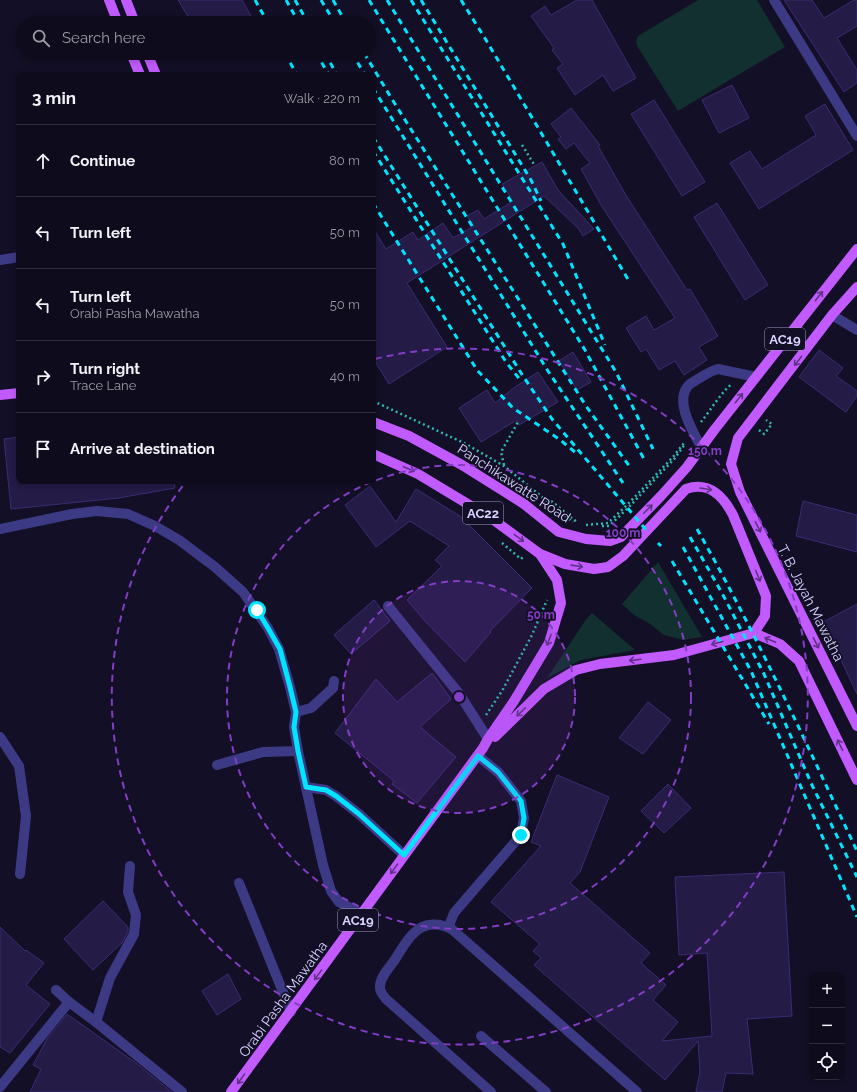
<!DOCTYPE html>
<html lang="en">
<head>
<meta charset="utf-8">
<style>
	body { margin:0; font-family:Raleway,sans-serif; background:#1c1929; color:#f1f3f6 }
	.controls { position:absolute; right:12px; bottom:12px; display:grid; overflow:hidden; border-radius:8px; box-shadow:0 2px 6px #0003 }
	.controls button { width:36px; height:36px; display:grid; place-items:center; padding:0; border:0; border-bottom:1px solid #2e2b3b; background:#0e0b1c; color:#f1f3f6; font:20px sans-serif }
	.stop { position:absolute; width:12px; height:12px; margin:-9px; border:3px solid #00e5ff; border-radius:50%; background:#fff }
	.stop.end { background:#00e5ff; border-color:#fff; box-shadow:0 1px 4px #0008 }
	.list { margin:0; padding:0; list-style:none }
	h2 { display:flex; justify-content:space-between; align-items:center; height:52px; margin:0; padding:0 16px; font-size:17px }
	h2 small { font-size:13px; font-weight:400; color:#9b9ba3 }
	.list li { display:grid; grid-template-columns:26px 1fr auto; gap:12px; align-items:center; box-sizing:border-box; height:72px; padding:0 16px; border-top:1px solid #2e2b3b }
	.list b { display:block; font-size:15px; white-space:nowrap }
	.list p { margin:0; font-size:13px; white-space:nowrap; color:#9b9ba3 }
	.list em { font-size:13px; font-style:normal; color:#9b9ba3 }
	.icon { flex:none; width:22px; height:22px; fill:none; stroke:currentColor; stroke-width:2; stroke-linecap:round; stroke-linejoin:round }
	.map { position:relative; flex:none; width:857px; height:1092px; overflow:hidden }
	.search { position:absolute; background:#0e0b1c; box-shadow:0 2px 6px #0003; left:16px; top:16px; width:360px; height:44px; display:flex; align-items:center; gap:10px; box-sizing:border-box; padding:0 14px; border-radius:22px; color:#9b9ba3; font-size:15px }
	.panel { position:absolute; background:#0e0b1c; box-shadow:0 2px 6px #0003; left:16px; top:72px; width:360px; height:412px; border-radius:8px }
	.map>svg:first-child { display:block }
	.green { fill:#12302f }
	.building { fill:#241b47; stroke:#3b2d73 }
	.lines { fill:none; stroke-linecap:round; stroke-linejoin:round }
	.path { stroke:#2fb8b0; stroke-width:2.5; stroke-dasharray:2 3; stroke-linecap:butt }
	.minor { stroke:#3d3a85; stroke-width:10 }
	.major { stroke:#c25bff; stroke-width:10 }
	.rail { stroke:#00e5ff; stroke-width:3; stroke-dasharray:6 5; stroke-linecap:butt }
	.oneway { stroke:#623188 }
	.route { stroke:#00e5ff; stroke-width:5 }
	.ring { fill:none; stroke:#843dc5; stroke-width:2; stroke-dasharray:7 5 }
	.labels { text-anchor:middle; stroke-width:3.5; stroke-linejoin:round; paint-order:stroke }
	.shield { fill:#130f26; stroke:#9e99be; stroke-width:1 }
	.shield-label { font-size:13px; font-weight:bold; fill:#d9d4ff }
	.street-label { font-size:14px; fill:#d9d4ff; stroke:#130f26 }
	.centre { fill:#843dc5; stroke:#130f26; stroke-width:2 }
	.ring-label { font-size:12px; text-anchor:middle; font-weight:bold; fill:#843dc5; stroke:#130f26; stroke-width:3.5; stroke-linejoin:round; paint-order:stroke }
</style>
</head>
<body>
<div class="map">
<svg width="857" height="1092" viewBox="0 0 857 1092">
	<rect width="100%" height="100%" fill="#130f26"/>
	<g class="green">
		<path d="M 698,0 L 757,0 L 785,47 L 678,111 L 637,46 L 636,41 L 638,36 Z"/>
		<path d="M 658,562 L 702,637 L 683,640 L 664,635 L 650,624 L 634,615 L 622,604 Z"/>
		<path d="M 592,613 L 635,650 L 581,660 L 547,678 L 585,621 Z"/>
	</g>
	<g class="building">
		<path d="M 178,0 L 242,0 L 255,23 L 192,23 Z"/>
		<path d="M 577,0 L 592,0 L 636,78 L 613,91 L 603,75 L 575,95 L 557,68 L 563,64 L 552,50 L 554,48 L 531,16 L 545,6 L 551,15 Z"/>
		<path d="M 784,0 L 812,0 L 824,18 L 854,0 L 857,0 L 857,26 L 837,38 L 857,70 L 857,83 L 844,92 Z"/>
		<path d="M 732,85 L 749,118 L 719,133 L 702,100 Z"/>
		<path d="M 654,100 L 705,182 L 682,196 L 631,114 Z"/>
		<path d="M 825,104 L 853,150 L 759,209 L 730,163 L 750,151 L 762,169 L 816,135 L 805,116 Z"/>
		<path d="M 571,108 L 600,145 L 598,146 L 627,197 L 687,290 L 690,289 L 718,336 L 699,347 L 707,360 L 684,375 L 675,361 L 659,370 L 646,349 L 641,352 L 626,328 L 646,316 L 654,330 L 675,318 L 601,205 L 581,169 L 590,163 L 574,143 L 566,149 L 558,139 L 561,137 L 551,124 Z"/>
		<path d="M 542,162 L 558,190 L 594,229 L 583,236 L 578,228 L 544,196 L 407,283 L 447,347 L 389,384 L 373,358 L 373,228 L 386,249 L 413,232 L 418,240 L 443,223 L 453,238 L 474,226 L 467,216 L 478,210 L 484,219 L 513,201 L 502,184 Z"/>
		<path d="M 717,203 L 768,285 L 745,300 L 694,217 Z"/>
		<path d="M 819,350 L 843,368 L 836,376 L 857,391 L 857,396 L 846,412 L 799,377 Z"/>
		<path d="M 573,352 L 591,382 L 577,390 L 559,361 Z"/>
		<path d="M 538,372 L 558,402 L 519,425 L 517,420 L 481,442 L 459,408 L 487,390 L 495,403 L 515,387 Z"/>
		<path d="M 19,437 L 19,481 L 174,481 L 175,488 L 119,498 L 11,509 L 4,439 Z"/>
		<path d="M 370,486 L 396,522 L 416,489 L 460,516 L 532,588 L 490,631 L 491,632 L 465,662 L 424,620 L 407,600 L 442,566 L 435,560 L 449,546 L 410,521 L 376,547 L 345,505 Z"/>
		<path d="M 803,501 L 857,515 L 857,552 L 796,536 Z"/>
		<path d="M 374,600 L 390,621 L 351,654 L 334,635 Z"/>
		<path d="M 857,604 L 857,694 L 823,622 Z"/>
		<path d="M 432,673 L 451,699 L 420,727 L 456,757 L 417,803 L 392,784 L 394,781 L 335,733 L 376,679 L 397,702 Z"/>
		<path d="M 648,702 L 671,720 L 643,754 L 619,738 Z"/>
		<path d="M 557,775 L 609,797 L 580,872 L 570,883 L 650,953 L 641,963 L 666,985 L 653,1000 L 678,1022 L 662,1041 L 712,1036 L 707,953 L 679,955 L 675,877 L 784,872 L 792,1016 L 747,1019 L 753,1074 L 726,1073 L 722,1092 L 696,1092 L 700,1072 L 698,1041 L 665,1080 L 534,965 L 541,958 L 533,951 L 540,944 L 491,902 L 541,846 L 531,842 Z"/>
		<path d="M 668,784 L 691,808 L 664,833 L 641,811 Z"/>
		<path d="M 103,901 L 128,927 L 128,932 L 122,943 L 93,970 L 64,939 Z"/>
		<path d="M 0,927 L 25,951 L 26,950 L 44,963 L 26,985 L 50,1004 L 10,1053 L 0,1047 Z"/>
		<path d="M 228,974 L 241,999 L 217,1015 L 202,991 Z"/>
		<path d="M 67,1014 L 136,1063 L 172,1092 L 30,1092 L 41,1069 L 33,1065 L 47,1039 Z"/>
	</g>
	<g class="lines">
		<g class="path">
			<path d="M 522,145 L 535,166"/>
			<path d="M 373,401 L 464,443 L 504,466 L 573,522"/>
			<path d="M 701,422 C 710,411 722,391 732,384"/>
			<path d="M 759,430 L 764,434 L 772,424 L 766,420"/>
			<path d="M 504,465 L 501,452 L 518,422"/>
			<path d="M 545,507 L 550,500 L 578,523"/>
			<path d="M 586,525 L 608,523 L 626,506 L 673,457 L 684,443"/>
			<path d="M 602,526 L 609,526 L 628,508 L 675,458 L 685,444"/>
			<path d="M 502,543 L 521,559 L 524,556"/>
			<path d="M 486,715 L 502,691 L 532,635 L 547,600"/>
		</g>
		<g class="minor">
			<path d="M 774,0 L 857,136"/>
			<path d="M 0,260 L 19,257"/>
			<path d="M 832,315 L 857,330"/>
			<path d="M 701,447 C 694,433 674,402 688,386 C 690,383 695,381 698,379 C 705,375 710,371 718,369 L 756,377"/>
			<path d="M 0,529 L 72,514 L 97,511 L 128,514 L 155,526 L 179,540 L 215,567 L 243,592 L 268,628 L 279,649 L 290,687 L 296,712 L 294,727 L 298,751 L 323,865 L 331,891 L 339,902 L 362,914"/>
			<path d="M 388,606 L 460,695 L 488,739"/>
			<path d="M 296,712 L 311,708 L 333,688 L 334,681"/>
			<path d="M 0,737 L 19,766 L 26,816 L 20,874"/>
			<path d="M 217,765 L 263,752 L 298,751"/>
			<path d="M 306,787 L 326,790 L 336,796 L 359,814 L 404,855"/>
			<path d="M 239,883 L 291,1012"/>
			<path d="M 450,928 L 450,923 L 454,913 L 521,835 L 524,818 L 521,801 L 498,772 L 478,756"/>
			<path d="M 56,990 L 69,1002 L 96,1022 L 182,1092"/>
			<path d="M 96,1022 L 110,978 L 134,934 L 136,915 L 128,892 L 130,866"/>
			<path d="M 481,1036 L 546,1092"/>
			<path d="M 0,1087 L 69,1002"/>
			<path d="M 491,1092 L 386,999 C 383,995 380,992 380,988 C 379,978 389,968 394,961 C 400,952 406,940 414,933 C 424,922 442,922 454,931 L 637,1092"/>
		</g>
		<g class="major">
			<path d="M 109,0 L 118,23"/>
			<path d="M 126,0 L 135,23"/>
			<path d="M 131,53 L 140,75"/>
			<path d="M 147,53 L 156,75"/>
			<path d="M 857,287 L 832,315 L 738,438 L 731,464 L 740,492 L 857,726"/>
			<path d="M 0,395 L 19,393"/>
			<path d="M 373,422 L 409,436 L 462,465 L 524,504 L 559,532 L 586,539 L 610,541 L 621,537 L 661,496 L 687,467 L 715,429 L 857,249"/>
			<path d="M 754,633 L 780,644 L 799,661 L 857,780"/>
			<path d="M 495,737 L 544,689 L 576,670 L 600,664 L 674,655 L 754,633 L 765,616 L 766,596 L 733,515 C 723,496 709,481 686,489 L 623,556 L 608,567 L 594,569 L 565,564 L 540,554"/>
			<path d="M 231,1092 L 483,748 L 488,739 L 514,701 L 549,643 L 561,603 L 557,580 L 540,554 L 491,518 L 418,474 L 373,454"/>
		</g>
		<g class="rail">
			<path d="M 255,0 L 268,23"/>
			<path d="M 286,0 L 299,23"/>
			<path d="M 295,0 L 308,23"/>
			<path d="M 321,0 L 335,23"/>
			<path d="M 333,0 L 346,23"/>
			<path d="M 369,0 L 585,350 L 644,459"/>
			<path d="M 387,0 L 616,372 L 653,449"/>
			<path d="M 411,0 L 563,244 L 605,345"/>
			<path d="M 421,0 L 531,180 L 541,201"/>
			<path d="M 461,0 L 486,40 L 629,281"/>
			<path d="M 285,53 L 297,75"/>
			<path d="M 316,53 L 329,75"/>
			<path d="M 325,53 L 337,75"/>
			<path d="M 352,53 L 365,75"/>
			<path d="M 364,53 L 395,104 L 586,406 L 630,467"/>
			<path d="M 373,88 L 548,371 L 623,483"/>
			<path d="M 373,137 L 523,376 L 552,419 L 647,531"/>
			<path d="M 373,151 L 506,362 L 521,381"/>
			<path d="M 373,203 L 477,370 L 513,408 L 559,439 L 576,453"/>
			<path d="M 697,529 C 756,633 806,743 857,851"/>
			<path d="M 690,537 L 722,593 L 764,674 L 811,783 L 857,877"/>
			<path d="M 658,543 L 661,546"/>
			<path d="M 683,547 L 751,671 L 857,917"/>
			<path d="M 672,561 L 769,724"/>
		</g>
	</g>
	<defs><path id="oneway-shaft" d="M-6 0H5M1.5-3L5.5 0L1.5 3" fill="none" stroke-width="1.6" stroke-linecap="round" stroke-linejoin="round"/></defs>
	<g class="oneway">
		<use href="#oneway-shaft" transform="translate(819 296) rotate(-52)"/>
		<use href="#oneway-shaft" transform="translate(798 361) rotate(128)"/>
		<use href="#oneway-shaft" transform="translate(739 398) rotate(-52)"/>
		<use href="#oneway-shaft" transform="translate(409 469) rotate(23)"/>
		<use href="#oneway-shaft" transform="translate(706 489) rotate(9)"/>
		<use href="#oneway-shaft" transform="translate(648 509) rotate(-45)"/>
		<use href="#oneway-shaft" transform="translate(758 527) rotate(63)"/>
		<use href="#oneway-shaft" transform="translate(519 538) rotate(36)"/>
		<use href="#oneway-shaft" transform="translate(577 566) rotate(8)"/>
		<use href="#oneway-shaft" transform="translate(758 576) rotate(68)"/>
		<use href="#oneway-shaft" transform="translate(549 640) rotate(111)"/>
		<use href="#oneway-shaft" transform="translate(770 640) rotate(-157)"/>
		<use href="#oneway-shaft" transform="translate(717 643) rotate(165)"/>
		<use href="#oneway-shaft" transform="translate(816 643) rotate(63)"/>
		<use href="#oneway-shaft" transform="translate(635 660) rotate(173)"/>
		<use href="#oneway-shaft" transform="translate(521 712) rotate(136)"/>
		<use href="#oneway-shaft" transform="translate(840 745) rotate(-116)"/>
		<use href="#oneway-shaft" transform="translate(394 869) rotate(126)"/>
		<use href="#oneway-shaft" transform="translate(318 975) rotate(126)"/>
		<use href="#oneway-shaft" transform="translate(241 1079) rotate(126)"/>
	</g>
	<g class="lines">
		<path class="route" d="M 257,610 L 268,628 L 280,649 L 290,687 L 296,712 L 294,727 L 298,751 L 306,787 L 326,790 L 336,796 L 359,814 L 404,855 L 478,756 L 498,772 L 521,801 L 524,818 L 521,835"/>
	</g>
	<circle cx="459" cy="697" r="116" fill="#843dc5" fill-opacity=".12"/>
	<g class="ring">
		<circle cx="459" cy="697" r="116"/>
		<circle cx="459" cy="697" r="232"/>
		<path d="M375 359A348 348 0 1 1 185 483"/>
	</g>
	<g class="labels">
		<g class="shield">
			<rect x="765" y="328" width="40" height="22" rx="3"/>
			<rect x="463" y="502" width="40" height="22" rx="3"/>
			<rect x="338" y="909" width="40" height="22" rx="3"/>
		</g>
		<g class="shield-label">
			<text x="785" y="344">AC19</text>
			<text x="483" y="518">AC22</text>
			<text x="358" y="925">AC19</text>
		</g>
		<g class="street-label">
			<text transform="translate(514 483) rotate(33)" y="5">Panchikawatte Road</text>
			<text transform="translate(811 603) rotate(63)" y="5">T. B. Jayah Mawatha</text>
			<text transform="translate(283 999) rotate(-54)" y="5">Orabi Pasha Mawatha</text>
		</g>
	</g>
	<circle cx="459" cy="697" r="6" class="centre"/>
	<g class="ring-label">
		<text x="705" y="455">150 m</text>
		<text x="623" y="537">100 m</text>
		<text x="541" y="619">50 m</text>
	</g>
</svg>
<div class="controls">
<button>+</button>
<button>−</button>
<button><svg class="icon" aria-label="locate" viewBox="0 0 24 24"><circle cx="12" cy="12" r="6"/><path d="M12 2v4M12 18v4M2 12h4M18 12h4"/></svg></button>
</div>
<div class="stop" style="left:257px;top:610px"></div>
<div class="stop end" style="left:521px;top:835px"></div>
<div class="search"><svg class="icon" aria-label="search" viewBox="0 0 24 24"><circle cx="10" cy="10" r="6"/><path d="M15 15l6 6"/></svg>Search here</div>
<section class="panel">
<h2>3 min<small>Walk · 220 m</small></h2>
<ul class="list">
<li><svg class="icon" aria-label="ahead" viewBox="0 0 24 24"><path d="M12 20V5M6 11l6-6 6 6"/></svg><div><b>Continue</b></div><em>80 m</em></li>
<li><svg class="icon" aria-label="left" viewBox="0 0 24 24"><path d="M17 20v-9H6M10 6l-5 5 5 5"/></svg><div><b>Turn left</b></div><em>50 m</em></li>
<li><svg class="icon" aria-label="left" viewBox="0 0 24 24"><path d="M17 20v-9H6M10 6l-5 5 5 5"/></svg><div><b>Turn left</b><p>Orabi Pasha Mawatha</p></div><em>50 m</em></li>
<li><svg class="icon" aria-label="right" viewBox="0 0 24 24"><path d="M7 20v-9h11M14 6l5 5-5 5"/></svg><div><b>Turn right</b><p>Trace Lane</p></div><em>40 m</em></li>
<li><svg class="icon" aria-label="arrive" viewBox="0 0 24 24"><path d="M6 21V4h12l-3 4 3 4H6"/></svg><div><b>Arrive at destination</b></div></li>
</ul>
</section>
</div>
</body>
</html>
